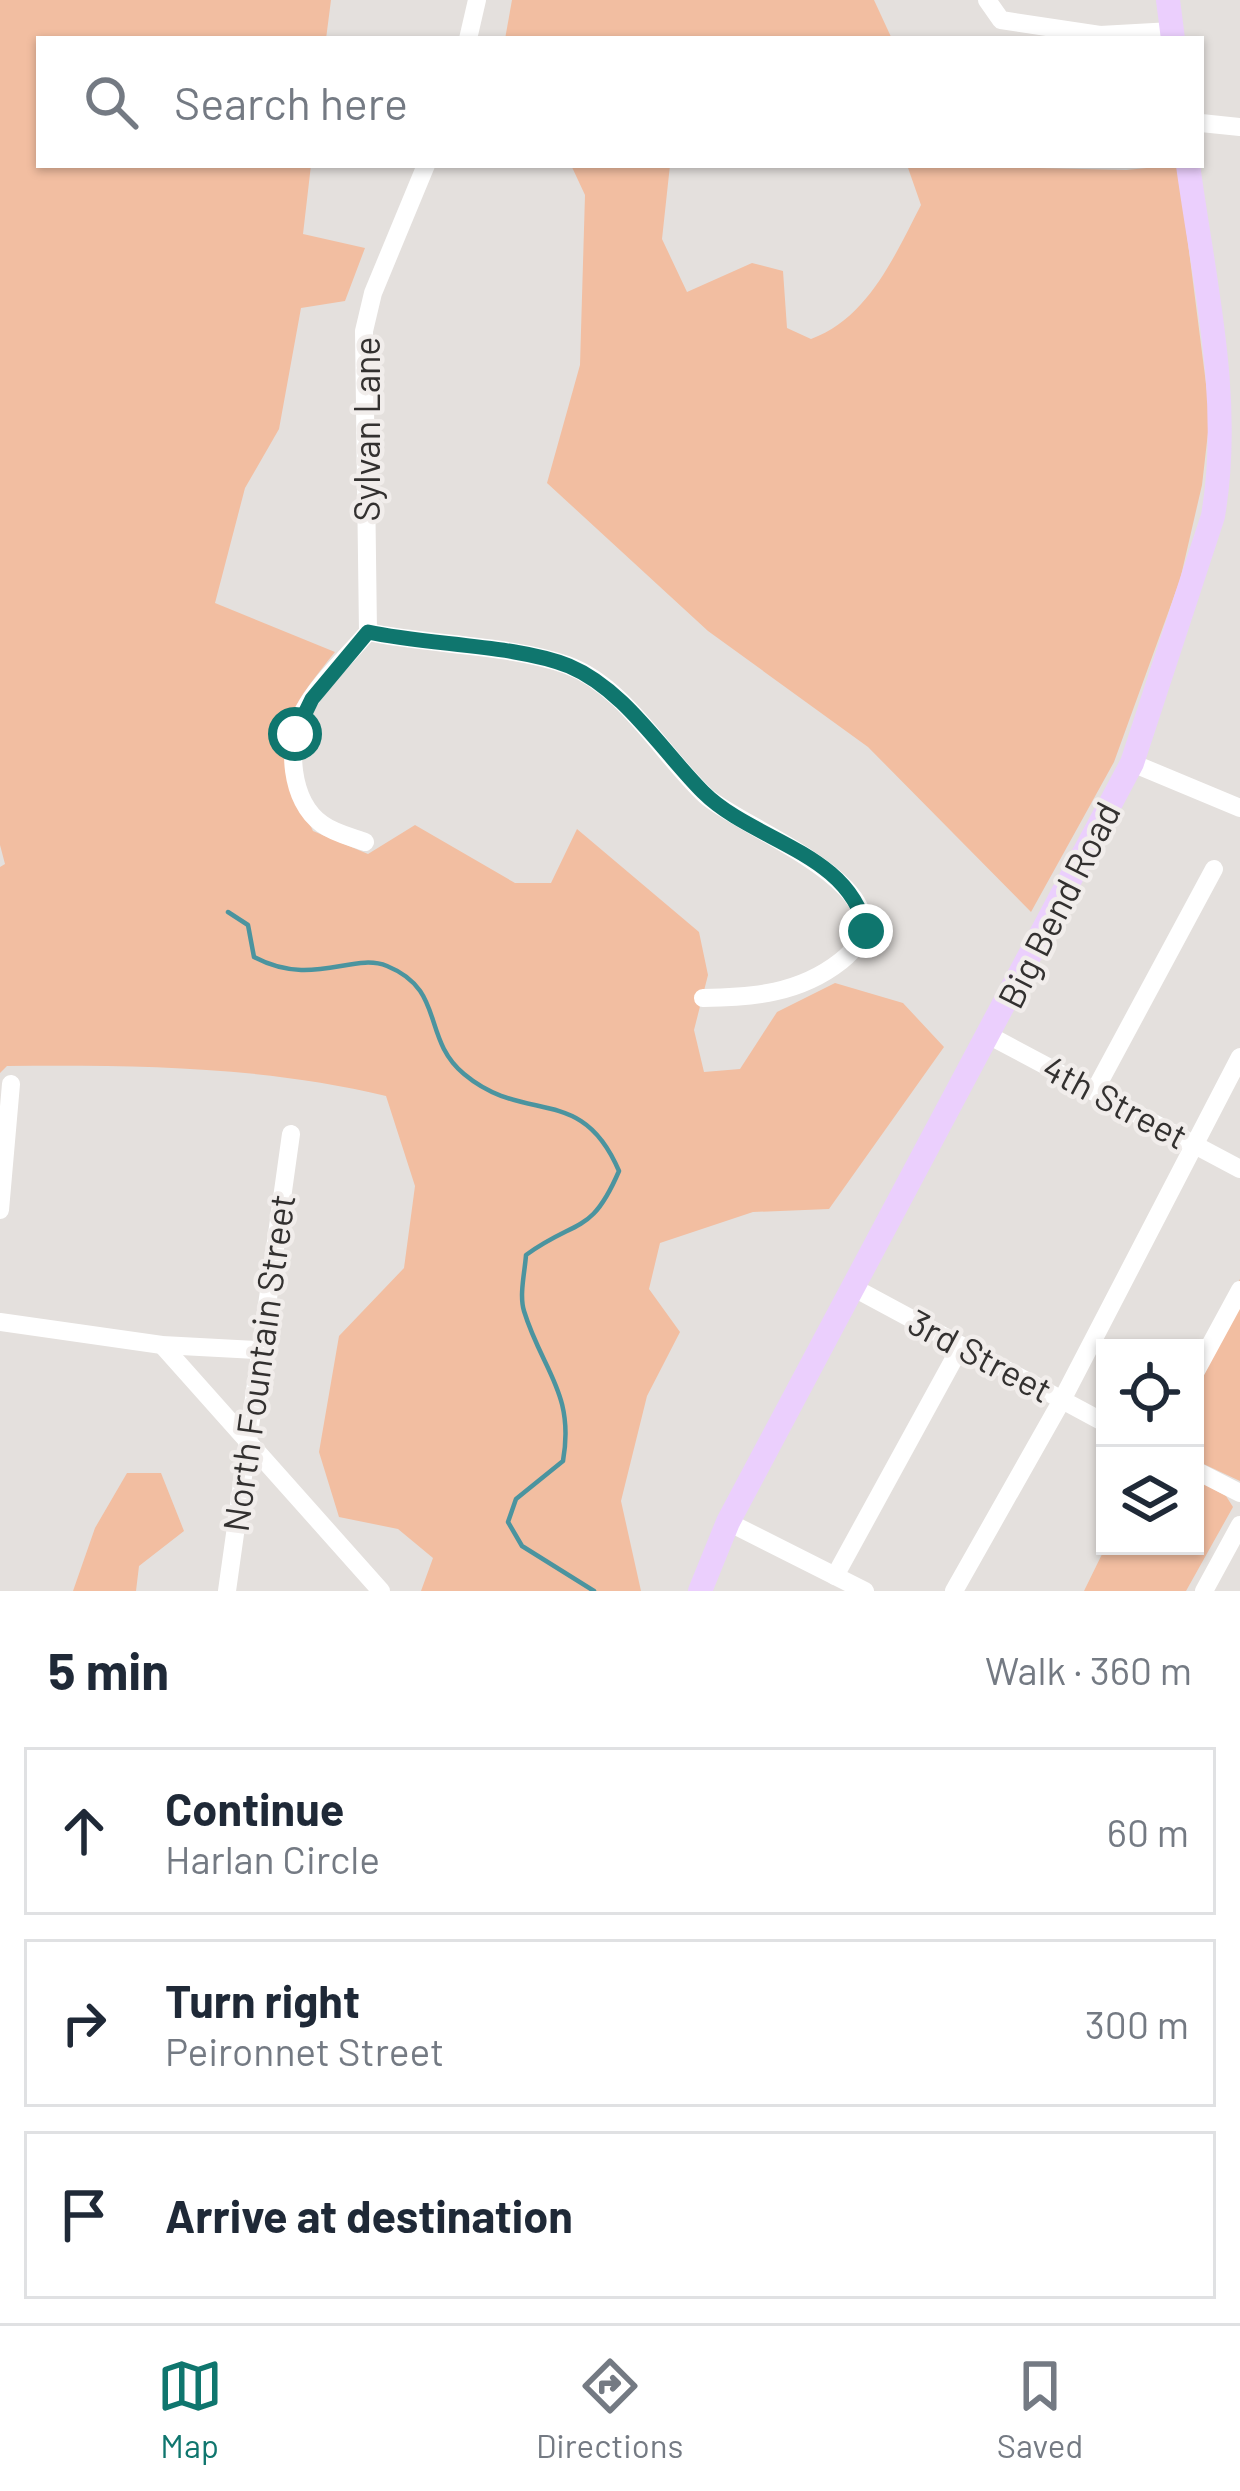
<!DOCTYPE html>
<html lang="en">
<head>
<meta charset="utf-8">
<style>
	body { margin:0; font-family:Barlow,sans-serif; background:#f6f6f7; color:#1f2937 }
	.controls { position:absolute; right:36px; bottom:36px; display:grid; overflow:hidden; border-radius:0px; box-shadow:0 3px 9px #0004 }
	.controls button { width:108px; height:108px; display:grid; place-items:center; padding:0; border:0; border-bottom:3px solid #e0e1e3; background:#fff; color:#1f2937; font:60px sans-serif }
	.stop { position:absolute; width:36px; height:36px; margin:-27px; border:9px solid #0f766e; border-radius:50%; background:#fff }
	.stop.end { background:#0f766e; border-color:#fff; box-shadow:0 3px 12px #0008 }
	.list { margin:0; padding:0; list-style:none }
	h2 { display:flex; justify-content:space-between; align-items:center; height:156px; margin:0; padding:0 48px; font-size:51px }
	h2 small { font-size:39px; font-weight:400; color:#747a83 }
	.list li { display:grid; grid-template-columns:78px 1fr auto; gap:36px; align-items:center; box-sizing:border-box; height:168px; margin:0 24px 24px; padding:0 24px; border:3px solid #e0e1e3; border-radius:0px }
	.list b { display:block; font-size:45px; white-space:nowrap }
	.list p { margin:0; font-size:39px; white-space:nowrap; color:#747a83 }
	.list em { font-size:39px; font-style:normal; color:#747a83 }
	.icon { flex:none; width:66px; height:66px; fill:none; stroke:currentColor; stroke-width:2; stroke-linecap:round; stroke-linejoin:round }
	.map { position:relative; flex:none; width:1240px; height:1591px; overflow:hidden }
	.search { position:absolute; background:#fff; box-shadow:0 3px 9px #0004; left:36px; right:36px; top:36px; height:132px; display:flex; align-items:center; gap:30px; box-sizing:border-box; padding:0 42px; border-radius:0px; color:#747a83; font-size:45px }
	.sheet { height:732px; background:#fff }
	nav { display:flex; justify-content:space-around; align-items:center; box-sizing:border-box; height:168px; border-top:3px solid #e0e1e3; background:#fff; font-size:33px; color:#747a83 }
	nav a { display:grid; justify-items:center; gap:6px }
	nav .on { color:#0f766e }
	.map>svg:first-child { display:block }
	.green { fill:#f2bea1 }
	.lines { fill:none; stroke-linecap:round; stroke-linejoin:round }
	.stream { stroke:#4b949f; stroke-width:4.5 }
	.minor { stroke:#fff; stroke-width:18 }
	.major { stroke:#ebcffd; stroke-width:24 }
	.route { stroke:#0f766e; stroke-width:15 }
	.labels { text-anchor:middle; stroke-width:9; stroke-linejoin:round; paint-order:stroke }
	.street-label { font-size:36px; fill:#333130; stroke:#f1edeb }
</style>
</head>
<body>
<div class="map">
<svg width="1240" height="1591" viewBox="0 0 1240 1591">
	<rect width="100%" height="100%" fill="#e4e0dd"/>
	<g class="green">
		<path d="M 0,0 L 331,0 L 326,39 L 39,39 L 39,165 L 311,165 L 303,234 L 365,248 L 345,301 L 301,308 L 279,429 L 245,488 L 215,603 L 335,652 C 273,729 271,741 313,831 L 368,854 L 415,825 L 515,883 L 551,883 L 577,829 L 699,932 L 708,975 L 694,1030 L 704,1072 L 740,1069 L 777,1012 L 835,983 L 903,1003 L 944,1047 L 829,1209 L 753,1212 L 660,1243 L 649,1289 L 680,1332 L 647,1396 L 621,1501 L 641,1591 L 421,1591 L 433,1558 L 398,1529 L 339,1517 L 319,1452 L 339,1336 L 404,1268 L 415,1186 L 386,1096 C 263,1066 134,1065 7,1066 L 0,1073 L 0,867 L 5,864 L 0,845 Z"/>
		<path d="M 512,0 L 874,0 L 892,39 L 505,39 Z"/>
		<path d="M 571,165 L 670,165 L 662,239 L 687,292 L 752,263 L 783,271 L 787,328 L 811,339 C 868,318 894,257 921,205 L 907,165 L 1126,170 L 1178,165 L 1210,415 L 1202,485 L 1180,580 L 1114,762 L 1031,912 L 868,747 L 708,631 L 547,483 L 580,365 L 585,195 Z"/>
		<path d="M 1240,1279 L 1240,1481 L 1195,1460 L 1195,1368 Z"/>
		<path d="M 127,1473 L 161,1473 L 184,1531 L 139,1566 L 136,1591 L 73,1591 L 95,1528 Z"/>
		<path d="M 1195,1479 L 1226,1496 L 1233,1507 L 1186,1591 L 1084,1591 L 1106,1546 L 1195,1546 Z"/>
	</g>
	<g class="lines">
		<path class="stream" d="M 228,912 L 248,925 L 254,957 C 312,988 353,952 387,966 C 446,990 421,1038 464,1074 C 526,1126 581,1082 619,1171 C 591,1236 577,1218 526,1255 C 525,1271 519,1295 524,1311 C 542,1370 575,1393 563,1461 L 516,1499 L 508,1522 L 522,1546 L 594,1591"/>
		<g class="minor">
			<path d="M 987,0 L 1001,20 L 1100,35 L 1172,31"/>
			<path d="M 468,39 L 477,0"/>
			<path d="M 1201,123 L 1240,127"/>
			<path d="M 368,632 C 428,645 512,645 567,665 C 625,686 662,755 706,796 C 745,831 925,893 841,961 C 799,994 753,997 703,998"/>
			<path d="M 368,632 L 364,331 L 373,293 L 426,165"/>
			<path d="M 1132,763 L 1240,808"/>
			<path d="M 365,842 C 351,837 334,833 322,824 C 290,801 286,744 303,712 C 318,683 347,657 368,632"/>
			<path d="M 990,1036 L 1240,1169"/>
			<path d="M 1094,1092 L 1214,869"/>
			<path d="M 0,1210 L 11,1084"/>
			<path d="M 856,1289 L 1105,1423"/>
			<path d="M 0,1322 L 162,1345 L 257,1350"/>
			<path d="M 162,1345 L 381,1591"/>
			<path d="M 1195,1373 L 1240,1290"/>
			<path d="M 1195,1470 L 1240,1493"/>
			<path d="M 728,1522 L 865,1591"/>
			<path d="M 835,1576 L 961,1346"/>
			<path d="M 227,1591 L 291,1134"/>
			<path d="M 954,1591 L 1062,1400 L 1240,1057"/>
			<path d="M 1204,1591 L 1240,1525"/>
		</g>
		<g class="major">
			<path d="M 1168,0 L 1173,39"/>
			<path d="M 700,1591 L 728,1522 L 1132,763 L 1213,516 C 1233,399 1204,282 1188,165"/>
		</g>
	</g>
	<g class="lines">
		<path class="route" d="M 295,734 L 312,699 L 368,632 C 427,645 517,645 569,666 C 624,689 662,751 703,792 C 753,842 850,852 866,931"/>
	</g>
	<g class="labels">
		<g class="street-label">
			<text transform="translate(367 429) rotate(-90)" y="13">Sylvan Lane</text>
			<text transform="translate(1059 905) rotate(-63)" y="13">Big Bend Road</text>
			<text transform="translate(1115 1102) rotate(28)" y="13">4th Street</text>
			<text transform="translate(980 1356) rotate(28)" y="13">3rd Street</text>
			<text transform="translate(259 1363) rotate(-82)" y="13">North Fountain Street</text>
		</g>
	</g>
</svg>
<div class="controls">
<button><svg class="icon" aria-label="locate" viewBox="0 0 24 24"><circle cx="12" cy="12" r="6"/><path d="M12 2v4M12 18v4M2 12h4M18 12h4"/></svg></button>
<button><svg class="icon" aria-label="layers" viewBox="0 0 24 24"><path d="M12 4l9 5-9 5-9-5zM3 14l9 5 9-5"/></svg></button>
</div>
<div class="stop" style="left:295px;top:734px"></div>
<div class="stop end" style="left:866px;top:931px"></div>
<div class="search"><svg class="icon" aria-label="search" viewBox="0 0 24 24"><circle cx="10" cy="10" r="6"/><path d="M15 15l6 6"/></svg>Search here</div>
</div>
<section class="sheet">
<h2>5 min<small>Walk · 360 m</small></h2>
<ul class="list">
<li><svg class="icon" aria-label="ahead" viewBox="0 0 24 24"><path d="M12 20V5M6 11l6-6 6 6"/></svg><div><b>Continue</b><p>Harlan Circle</p></div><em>60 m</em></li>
<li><svg class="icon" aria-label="right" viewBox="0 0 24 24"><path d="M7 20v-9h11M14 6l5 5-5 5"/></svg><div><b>Turn right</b><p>Peironnet Street</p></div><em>300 m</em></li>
<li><svg class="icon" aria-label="arrive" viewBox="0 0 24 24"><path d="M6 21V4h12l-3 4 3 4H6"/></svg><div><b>Arrive at destination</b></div></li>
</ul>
</section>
<nav>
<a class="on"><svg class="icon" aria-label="map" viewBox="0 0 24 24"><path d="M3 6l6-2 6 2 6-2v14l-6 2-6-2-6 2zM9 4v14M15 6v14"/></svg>Map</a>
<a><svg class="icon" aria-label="directions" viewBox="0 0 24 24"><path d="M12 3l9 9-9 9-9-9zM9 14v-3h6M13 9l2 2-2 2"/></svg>Directions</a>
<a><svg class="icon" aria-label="saved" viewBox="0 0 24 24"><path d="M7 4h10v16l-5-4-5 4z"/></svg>Saved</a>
</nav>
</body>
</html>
